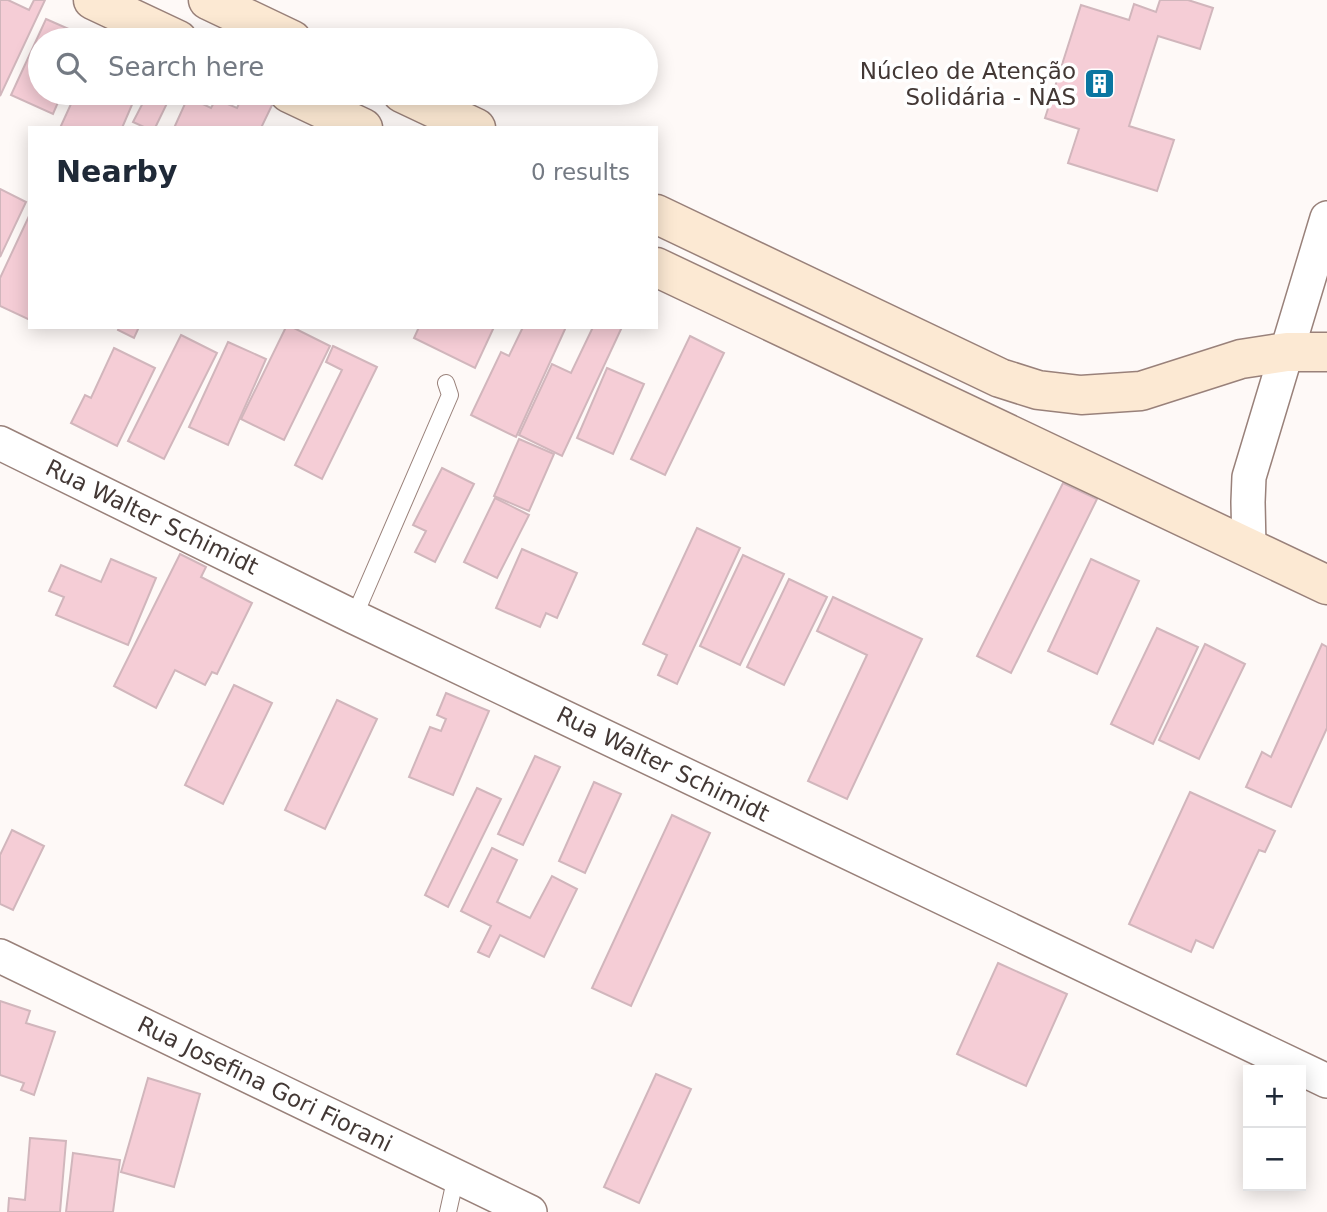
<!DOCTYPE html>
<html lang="en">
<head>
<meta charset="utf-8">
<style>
	body { margin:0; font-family:"DejaVu Sans",sans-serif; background:#f6f6f7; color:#1f2937 }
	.controls { position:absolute; right:21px; bottom:21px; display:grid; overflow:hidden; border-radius:0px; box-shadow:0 4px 18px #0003 }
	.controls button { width:63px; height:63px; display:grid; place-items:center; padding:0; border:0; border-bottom:2px solid #e0e1e3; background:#fff; color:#1f2937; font:35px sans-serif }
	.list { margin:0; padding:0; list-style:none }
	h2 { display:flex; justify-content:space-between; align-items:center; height:91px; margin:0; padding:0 28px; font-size:30px }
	h2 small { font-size:23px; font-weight:400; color:#747a83 }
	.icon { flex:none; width:38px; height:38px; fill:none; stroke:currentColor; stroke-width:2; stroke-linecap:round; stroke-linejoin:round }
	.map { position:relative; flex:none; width:1327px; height:1212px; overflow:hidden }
	.search { position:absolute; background:#fff; box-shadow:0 4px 18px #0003; left:28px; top:28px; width:630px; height:77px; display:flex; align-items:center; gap:18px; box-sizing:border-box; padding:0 24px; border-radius:38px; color:#747a83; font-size:26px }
	.panel { position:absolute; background:#fff; box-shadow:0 4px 18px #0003; left:28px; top:126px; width:630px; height:203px; border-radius:0px }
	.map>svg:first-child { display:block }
	.building { fill:#f5cdd6; stroke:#d1b6bc; stroke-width:2 }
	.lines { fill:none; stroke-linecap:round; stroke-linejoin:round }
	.lane-casing { stroke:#99817a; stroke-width:18 }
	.street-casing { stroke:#99817a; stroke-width:36 }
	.secondary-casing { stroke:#99817a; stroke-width:41 }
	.lane { stroke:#fff; stroke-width:16 }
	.street { stroke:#fff; stroke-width:33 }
	.secondary { stroke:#fce9d3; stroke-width:38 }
	.labels { text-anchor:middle; stroke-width:7; stroke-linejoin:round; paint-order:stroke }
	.poi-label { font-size:23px; fill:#433835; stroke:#fff; text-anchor:end }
	.street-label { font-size:23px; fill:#433835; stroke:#fff }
</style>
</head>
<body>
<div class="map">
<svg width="1327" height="1212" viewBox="0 0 1327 1212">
	<rect width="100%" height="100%" fill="#fef9f7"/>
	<g class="building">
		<path d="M 0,0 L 8,0 L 29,10 L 34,0 L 45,0 L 0,96 Z"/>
		<path d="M 1160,0 L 1188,0 L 1213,8 L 1200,49 L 1158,36 L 1129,126 L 1174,140 L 1157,191 L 1068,163 L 1079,129 L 1045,118 L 1081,5 L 1129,20 L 1134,4 L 1156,12 Z"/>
		<path d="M 46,19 L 87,37 L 86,40 L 40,40 L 40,93 L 62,93 L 53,114 L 11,95 Z"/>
		<path d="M 76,93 L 137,93 L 122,128 L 60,128 Z"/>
		<path d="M 148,93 L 172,93 L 155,128 L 146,128 L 133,122 Z"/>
		<path d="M 244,93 L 256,93 L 274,101 L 261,128 L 174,128 L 188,97 L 211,108 L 216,99 L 237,108 Z"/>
		<path d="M 0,189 L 26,202 L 0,257 Z"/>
		<path d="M 30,214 L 30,320 L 0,306 L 0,278 Z"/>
		<path d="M 119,327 L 139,327 L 134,338 L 118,330 Z"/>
		<path d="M 286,327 L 292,327 L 330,346 L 284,440 L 241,419 Z"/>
		<path d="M 419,327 L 494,327 L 475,368 L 414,338 Z"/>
		<path d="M 523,327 L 566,327 L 516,437 L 471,415 L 501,352 L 509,356 Z"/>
		<path d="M 593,327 L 622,327 L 562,456 L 519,435 L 552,364 L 571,373 Z"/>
		<path d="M 181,335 L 217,353 L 164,459 L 128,441 Z"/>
		<path d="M 690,336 L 724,353 L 665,475 L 631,459 Z"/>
		<path d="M 228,342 L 266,359 L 228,445 L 189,427 Z"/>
		<path d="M 333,346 L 377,367 L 322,479 L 295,465 L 342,370 L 326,362 Z"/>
		<path d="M 114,348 L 155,368 L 117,446 L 71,423 L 85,395 L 91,398 Z"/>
		<path d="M 607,368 L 644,384 L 613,454 L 577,438 Z"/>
		<path d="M 519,439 L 554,454 L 529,511 L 494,496 Z"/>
		<path d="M 442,468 L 474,484 L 435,562 L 415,552 L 426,531 L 413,525 Z"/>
		<path d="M 1063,483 L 1097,499 L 1011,673 L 977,656 Z"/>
		<path d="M 495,498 L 529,515 L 497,578 L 464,562 Z"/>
		<path d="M 697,528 L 740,548 L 677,684 L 658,675 L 667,655 L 643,644 Z"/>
		<path d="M 522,549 L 577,573 L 557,618 L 546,613 L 540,627 L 496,608 Z"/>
		<path d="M 180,554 L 206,567 L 201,577 L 252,603 L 217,674 L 212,672 L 205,685 L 175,670 L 156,708 L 114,686 Z"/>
		<path d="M 743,555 L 784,574 L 740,665 L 700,646 Z"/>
		<path d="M 111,559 L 156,578 L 128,645 L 56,615 L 64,597 L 49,591 L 61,565 L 101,582 Z"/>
		<path d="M 1091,559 L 1139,581 L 1097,674 L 1048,651 Z"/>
		<path d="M 789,579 L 827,597 L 784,685 L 747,667 Z"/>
		<path d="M 833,597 L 922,639 L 847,799 L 808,781 L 867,655 L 817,631 Z"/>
		<path d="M 1157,628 L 1198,647 L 1153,744 L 1111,724 Z"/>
		<path d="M 1205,644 L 1245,664 L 1199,759 L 1159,740 Z"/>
		<path d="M 1322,644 L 1327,647 L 1327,728 L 1291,807 L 1246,787 L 1262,752 L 1271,757 Z"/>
		<path d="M 234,685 L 272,703 L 223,804 L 185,785 Z"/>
		<path d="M 446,693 L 489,711 L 453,795 L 409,777 L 430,727 L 441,731 L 446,719 L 437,715 Z"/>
		<path d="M 337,700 L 377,719 L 325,829 L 285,810 Z"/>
		<path d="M 535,756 L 560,767 L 523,845 L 498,834 Z"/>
		<path d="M 594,782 L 621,794 L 585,873 L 559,861 Z"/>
		<path d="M 477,788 L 501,799 L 448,907 L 425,895 Z"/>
		<path d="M 1190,792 L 1275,831 L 1265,852 L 1259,850 L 1213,948 L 1196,940 L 1191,952 L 1129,924 Z"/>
		<path d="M 672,815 L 710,833 L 631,1006 L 592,988 Z"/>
		<path d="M 12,830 L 44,846 L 13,910 L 0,904 L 0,855 Z"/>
		<path d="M 492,848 L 517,860 L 497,902 L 530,918 L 552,876 L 577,889 L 544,957 L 500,935 L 489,957 L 478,952 L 491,926 L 461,911 Z"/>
		<path d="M 998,963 L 1067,994 L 1026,1086 L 957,1054 Z"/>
		<path d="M 0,1001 L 30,1011 L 26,1023 L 55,1032 L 34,1095 L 21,1090 L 24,1083 L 0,1075 Z"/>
		<path d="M 656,1074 L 691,1089 L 639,1203 L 604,1187 Z"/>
		<path d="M 148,1078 L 200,1094 L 174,1187 L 121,1172 Z"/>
		<path d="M 30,1138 L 66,1141 L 60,1212 L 8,1212 L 9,1198 L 25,1200 Z"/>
		<path d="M 73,1153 L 120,1160 L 113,1212 L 66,1212 Z"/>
	</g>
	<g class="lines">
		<defs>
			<g id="lane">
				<path d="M 354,617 L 450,395 L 446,383"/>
				<path d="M 448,1212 L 456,1176"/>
			</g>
			<g id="street">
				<path d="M 0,443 L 354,617 L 1327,1081"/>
				<path d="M 1249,547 L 1248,502 L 1249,477 L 1327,218"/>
				<path d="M 0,956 L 530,1212"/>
			</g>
			<g id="secondary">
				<path d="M 93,0 L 178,40"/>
				<path d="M 208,0 L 292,40"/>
				<path d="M 289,93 L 363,128"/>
				<path d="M 402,93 L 476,128"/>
				<path d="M 656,214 L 1000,378 L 1038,390 L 1081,395 L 1141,391 L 1241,359 L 1287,352 L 1327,352"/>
				<path d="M 656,267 L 1327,585"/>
			</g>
		</defs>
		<use href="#lane" class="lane-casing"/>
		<use href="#street" class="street-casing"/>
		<use href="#secondary" class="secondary-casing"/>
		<use href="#lane" class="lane"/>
		<use href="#street" class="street"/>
		<use href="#secondary" class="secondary"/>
	</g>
	<defs>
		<symbol id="building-square" viewBox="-11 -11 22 22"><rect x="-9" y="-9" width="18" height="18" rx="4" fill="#0a76a1" stroke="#fff"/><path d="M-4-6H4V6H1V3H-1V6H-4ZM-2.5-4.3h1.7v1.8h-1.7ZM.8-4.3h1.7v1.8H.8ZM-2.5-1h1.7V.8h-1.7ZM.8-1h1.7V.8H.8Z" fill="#fff"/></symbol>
	</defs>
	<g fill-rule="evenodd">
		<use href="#building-square" x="1082" y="66" width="35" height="35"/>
	</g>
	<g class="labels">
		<g class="poi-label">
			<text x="1076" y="79">Núcleo de Atenção<tspan x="1076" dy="26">Solidária - NAS</tspan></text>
		</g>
		<g class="street-label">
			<text transform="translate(152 517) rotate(26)" y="8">Rua Walter Schimidt</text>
			<text transform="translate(663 764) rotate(26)" y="8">Rua Walter Schimidt</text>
			<text transform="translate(265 1084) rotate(26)" y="8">Rua Josefina Gori Fiorani</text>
		</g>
	</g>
</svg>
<div class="controls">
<button>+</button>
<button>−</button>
</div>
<div class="search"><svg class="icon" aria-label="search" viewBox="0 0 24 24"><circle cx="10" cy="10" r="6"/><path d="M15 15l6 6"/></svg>Search here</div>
<section class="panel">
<h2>Nearby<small>0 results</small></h2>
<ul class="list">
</ul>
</section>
</div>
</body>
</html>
